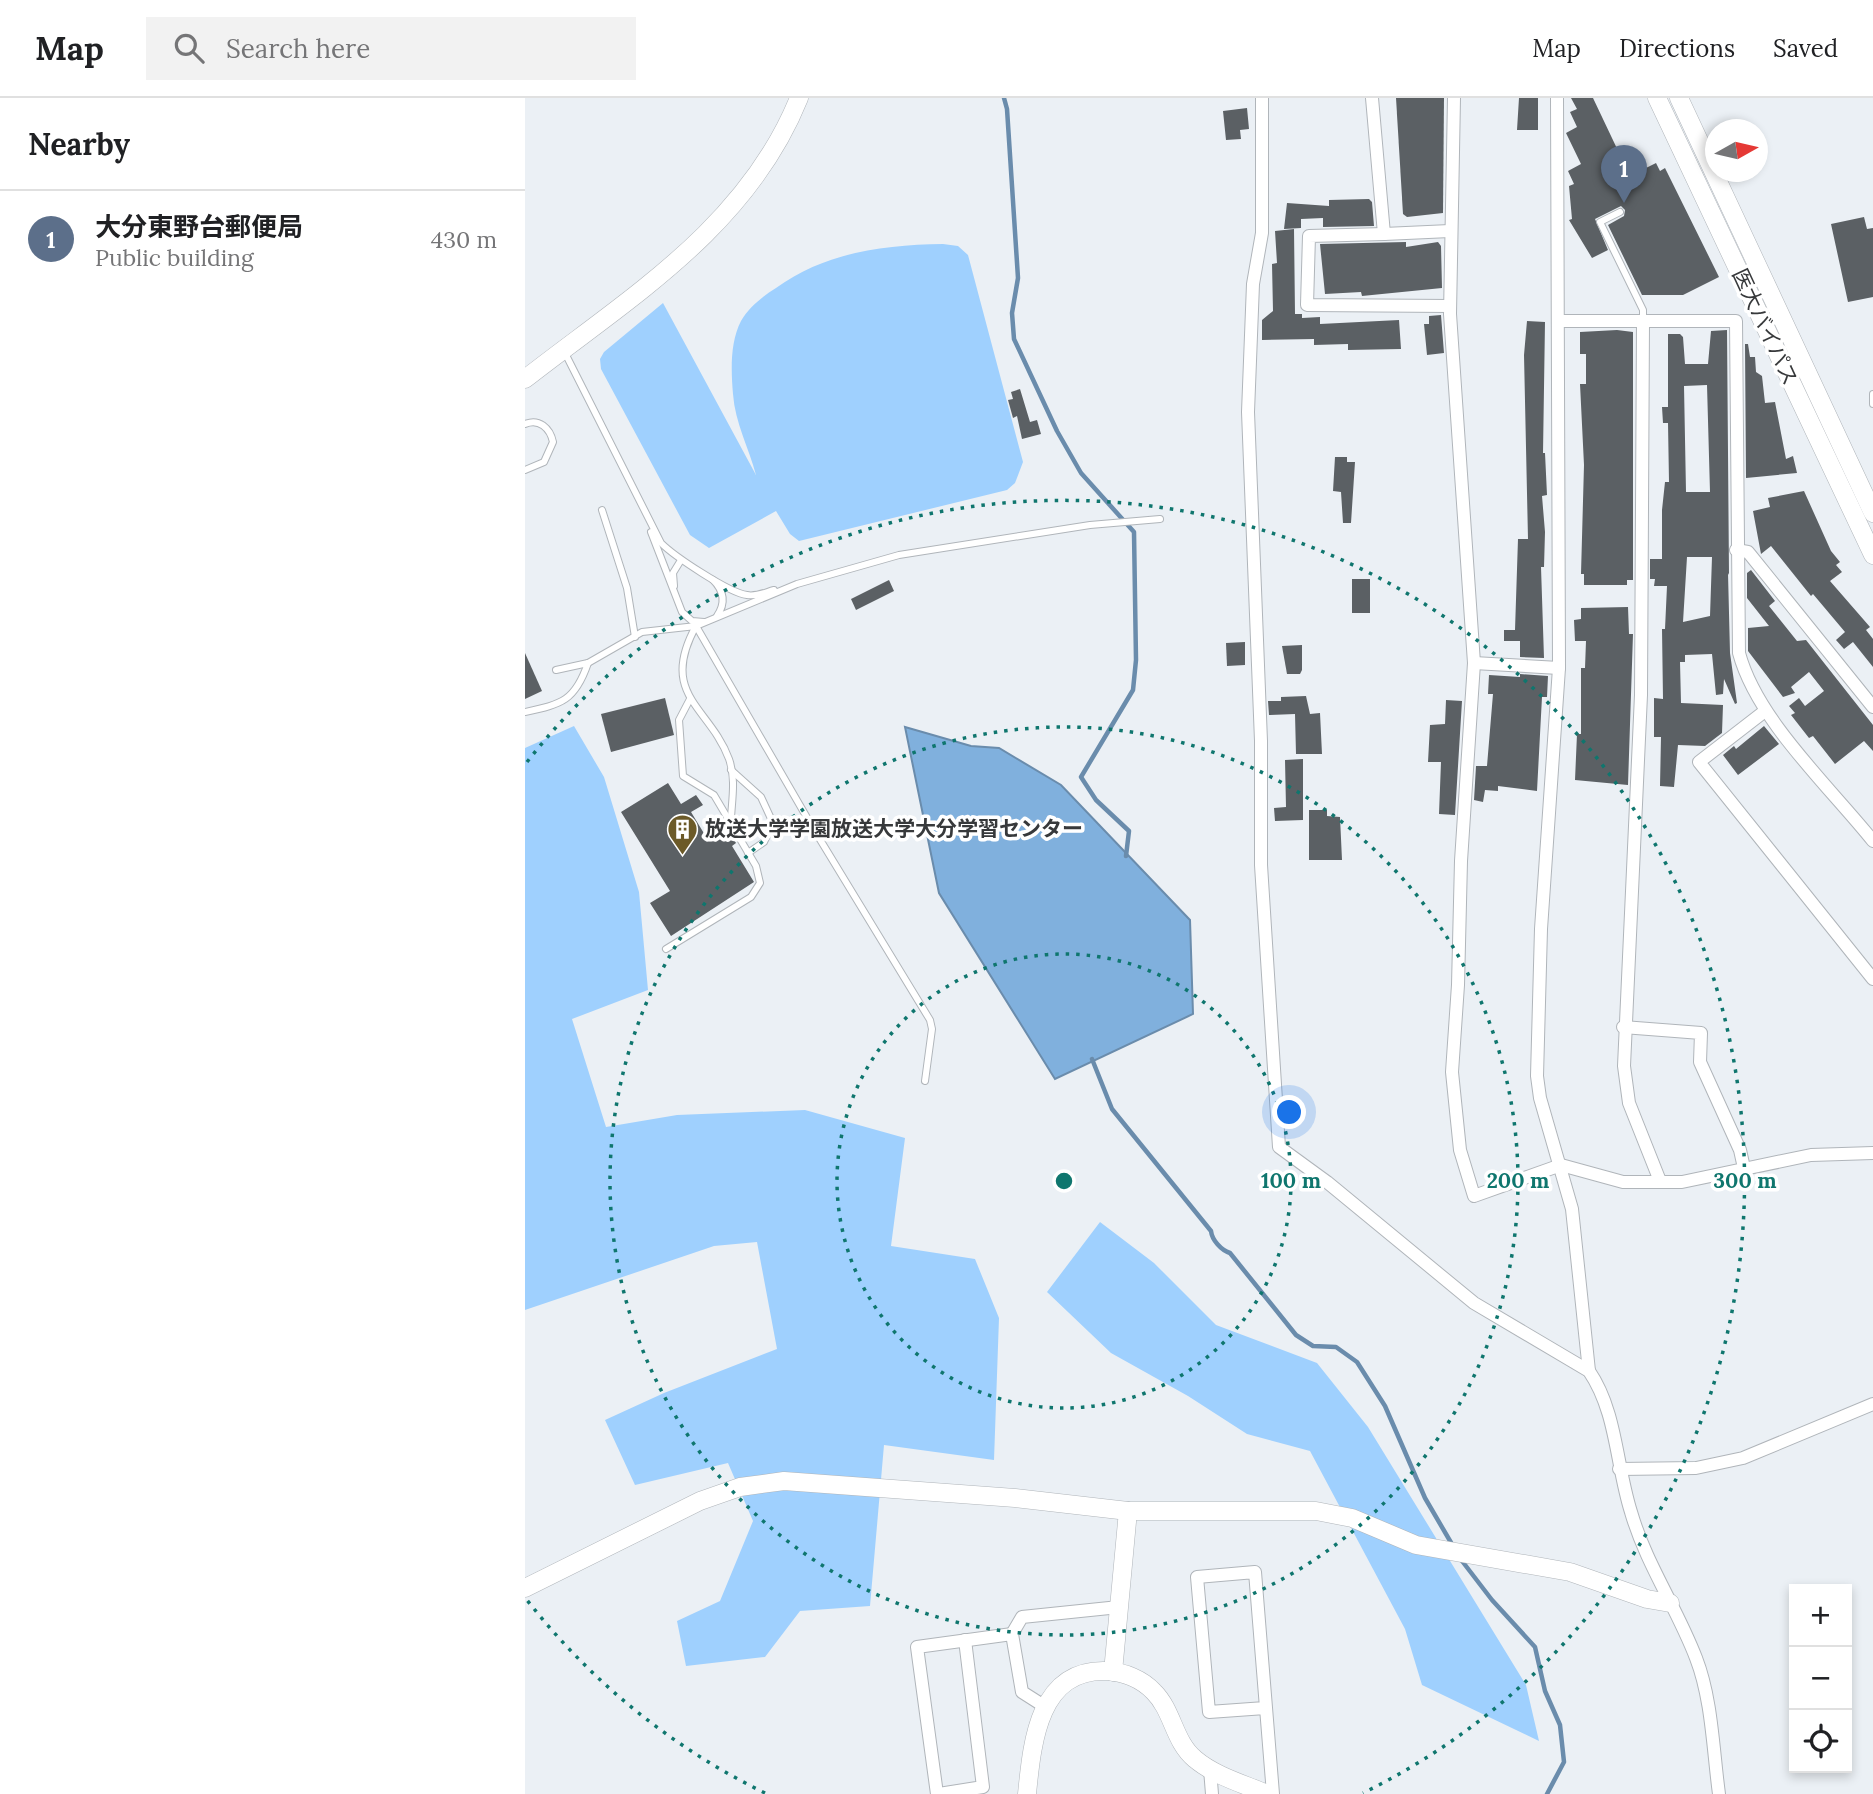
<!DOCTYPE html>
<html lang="en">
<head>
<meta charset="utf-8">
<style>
	body { margin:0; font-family:Lora,"Noto Sans JP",serif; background:#f2f2f2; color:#202124 }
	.controls { position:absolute; right:21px; bottom:21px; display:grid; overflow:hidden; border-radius:0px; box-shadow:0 4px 10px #0003 }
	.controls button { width:63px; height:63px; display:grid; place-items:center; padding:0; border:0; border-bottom:2px solid #e0e0e0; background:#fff; color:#202124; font:35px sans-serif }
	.compass { position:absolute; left:1180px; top:21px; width:63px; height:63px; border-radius:50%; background:#fff; box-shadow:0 4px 10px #0003; rotate:82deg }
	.you { position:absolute; left:765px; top:1015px; width:24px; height:24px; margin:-18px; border:5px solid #fff; border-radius:50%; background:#1a73e8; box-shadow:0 0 0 10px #1a73e833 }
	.badge { display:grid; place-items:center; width:46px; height:46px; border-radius:50%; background:#6c5a28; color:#fff; font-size:23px; font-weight:700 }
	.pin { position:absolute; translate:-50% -58px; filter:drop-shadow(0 2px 4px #0008) }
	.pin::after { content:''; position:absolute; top:37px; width:24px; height:21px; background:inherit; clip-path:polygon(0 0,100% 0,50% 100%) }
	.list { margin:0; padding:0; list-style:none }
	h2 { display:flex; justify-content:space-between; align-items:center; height:91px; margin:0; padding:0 28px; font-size:30px }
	h2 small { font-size:23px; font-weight:400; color:#757577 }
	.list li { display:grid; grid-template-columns:46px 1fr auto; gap:21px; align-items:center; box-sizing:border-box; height:98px; padding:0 28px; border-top:2px solid #e0e0e0 }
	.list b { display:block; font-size:26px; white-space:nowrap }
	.list p { margin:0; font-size:23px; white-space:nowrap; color:#757577 }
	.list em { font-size:23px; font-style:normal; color:#757577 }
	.icon { flex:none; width:38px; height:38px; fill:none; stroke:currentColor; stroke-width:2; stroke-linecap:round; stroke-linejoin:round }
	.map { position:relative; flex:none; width:1348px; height:1696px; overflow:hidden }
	header { display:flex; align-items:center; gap:42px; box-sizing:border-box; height:98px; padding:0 35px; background:#fff; border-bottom:2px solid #e0e0e0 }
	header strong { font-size:33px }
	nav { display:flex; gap:38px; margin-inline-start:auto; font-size:24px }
	.search { width:490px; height:63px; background:#f2f2f2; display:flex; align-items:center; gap:18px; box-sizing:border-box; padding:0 24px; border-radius:0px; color:#757577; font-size:26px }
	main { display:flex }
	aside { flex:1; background:#fff }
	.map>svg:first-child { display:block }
	.green { fill:#9fd0fe }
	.water { fill:#80b0dd; stroke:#6a8cac; stroke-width:2 }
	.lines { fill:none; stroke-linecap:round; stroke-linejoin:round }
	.stream { stroke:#6a8cac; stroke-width:4.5 }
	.building { fill:#5b6064; fill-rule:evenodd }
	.lane-casing { stroke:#b0b5ba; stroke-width:8 }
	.street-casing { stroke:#b0b5ba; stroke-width:14 }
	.secondary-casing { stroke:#b0b5ba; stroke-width:19 }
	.lane { stroke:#fff; stroke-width:6 }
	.street { stroke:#fff; stroke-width:12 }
	.secondary { stroke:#fff; stroke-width:18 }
	.ring { fill:none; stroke:#0f766e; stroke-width:3.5; stroke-dasharray:3.5 7 }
	.labels { text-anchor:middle; stroke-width:7; stroke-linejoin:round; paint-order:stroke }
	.street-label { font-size:21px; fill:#37393b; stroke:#fff }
	.poi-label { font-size:21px; font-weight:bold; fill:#37393b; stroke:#fff; text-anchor:start }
	.centre { fill:#0f766e; stroke:#fff; stroke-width:3.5 }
	.ring-label { font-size:21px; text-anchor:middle; font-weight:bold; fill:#0f766e; stroke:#fff; stroke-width:7; stroke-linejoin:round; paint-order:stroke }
</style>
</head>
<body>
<header>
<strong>Map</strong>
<div class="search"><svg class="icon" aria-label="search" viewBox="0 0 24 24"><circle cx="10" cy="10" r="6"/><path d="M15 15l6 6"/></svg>Search here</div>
<nav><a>Map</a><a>Directions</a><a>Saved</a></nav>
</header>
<main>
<aside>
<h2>Nearby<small></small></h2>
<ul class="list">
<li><span class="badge" style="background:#5c6f8a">1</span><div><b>大分東野台郵便局</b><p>Public building</p></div><em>430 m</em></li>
</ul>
</aside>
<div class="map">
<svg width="1348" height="1696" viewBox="0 0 1348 1696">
	<rect width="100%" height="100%" fill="#ebf0f5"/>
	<g class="green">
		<path d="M 418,146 L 433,148 L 443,157 L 498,364 L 490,385 L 482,392 L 274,443 L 265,436 L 251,413 L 184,450 L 165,437 L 76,271 L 75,261 L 79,254 L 138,205 L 231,377 C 224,350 210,325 208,296 C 206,273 205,244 216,223 C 224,209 238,198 251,190 C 301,154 358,147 418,146 Z"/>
		<path d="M 49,628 L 79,679 L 114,794 L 123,892 L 47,921 L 81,1029 L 152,1017 L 280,1012 L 380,1040 L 366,1148 L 450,1161 L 474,1220 L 469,1362 L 359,1347 L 345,1508 L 275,1513 L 240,1559 L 161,1568 L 152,1523 L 195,1503 L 228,1423 L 203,1365 L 110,1387 L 80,1322 L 139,1295 L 252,1251 L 232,1144 L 189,1148 L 0,1212 L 0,650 Z"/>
		<path d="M 575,1124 L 629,1165 L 691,1227 L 792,1265 L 843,1329 L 1001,1587 L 1014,1643 L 897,1587 L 880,1531 L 785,1353 L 722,1336 L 663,1298 L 586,1255 L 522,1194 Z"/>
	</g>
	<path class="water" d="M 380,629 L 446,648 L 474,650 L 536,687 L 665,822 L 668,916 L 530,981 L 414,795 Z"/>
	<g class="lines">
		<g class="stream">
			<path d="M 479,0 L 482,11 L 493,180 L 487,215 L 489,241 L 532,333 L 556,375 L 609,434 L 611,562 L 608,592 L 556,679 L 571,702 L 604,733 L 601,758"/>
			<path d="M 567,961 L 587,1011 L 686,1133 C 687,1142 696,1152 705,1155 L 771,1237 L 788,1248 L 811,1249 L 832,1264 L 860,1308 L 900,1400 L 928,1448"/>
			<path d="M 934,1459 L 967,1502 L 1010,1549 L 1020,1593 L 1035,1627 L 1039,1664 L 1022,1696"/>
		</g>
	</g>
	<g class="building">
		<path d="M 871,0 L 919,0 L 918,115 L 882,119 L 878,116 Z"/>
		<path d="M 994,0 L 1013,0 L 1013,32 L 992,32 Z"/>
		<path d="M 1046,0 L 1068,0 L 1105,78 L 1131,65 L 1135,73 L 1140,70 L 1194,179 L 1158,197 L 1117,197 L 1083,127 L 1099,118 L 1100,112 L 1096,108 L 1070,121 L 1083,152 L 1067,160 L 1044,122 L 1047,121 L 1044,88 L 1049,86 L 1043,73 L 1056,66 L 1041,35 L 1052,29 L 1045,14 L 1052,11 Z"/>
		<path d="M 722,10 L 724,31 L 715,32 L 716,41 L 701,42 L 698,13 Z"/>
		<path d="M 844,101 L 847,104 L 849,128 L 798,129 L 798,120 L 776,121 L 776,130 L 759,131 L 762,105 L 804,108 L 804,102 Z"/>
		<path d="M 1339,119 L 1342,131 L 1348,130 L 1348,199 L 1323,204 L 1306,126 Z"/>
		<path d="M 769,131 L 770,216 L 777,216 L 777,220 L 795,219 L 795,226 L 874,222 L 876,251 L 823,252 L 823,246 L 789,247 L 789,241 L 737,242 L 737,222 L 748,213 L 747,166 L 752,165 L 750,133 Z"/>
		<path d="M 881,144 L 881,149 L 913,144 L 916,148 L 917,190 L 837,198 L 836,194 L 800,196 L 795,146 Z"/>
		<path d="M 916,217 L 919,255 L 902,257 L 899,226 L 904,226 L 904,218 Z"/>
		<path d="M 1002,223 L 1020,224 L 1018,355 L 1020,355 L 1022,397 L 1017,398 L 1020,434 L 1019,469 L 1016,469 L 1019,560 L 995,559 L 995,543 L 979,543 L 979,532 L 990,532 L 993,441 L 1003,441 L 999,257 Z"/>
		<path d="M 1092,232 L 1108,234 L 1108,482 L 1102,482 L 1102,487 L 1059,487 L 1059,476 L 1056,476 L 1059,367 L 1055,286 L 1061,286 L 1061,256 L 1055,256 L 1055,234 Z"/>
		<path d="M 1202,232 L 1204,477 L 1203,475 L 1205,555 L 1212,605 L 1210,606 L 1199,581 L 1198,596 L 1191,597 L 1187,556 L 1160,557 L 1160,564 L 1155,564 L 1156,605 L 1198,607 L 1197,635 L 1180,648 L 1153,647 L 1149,689 L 1135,688 L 1136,639 L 1129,639 L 1129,600 L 1138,601 L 1137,531 L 1140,531 L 1142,488 L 1129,488 L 1130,481 L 1125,481 L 1125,461 L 1137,461 L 1137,412 L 1140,384 L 1144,384 L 1143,325 L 1138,325 L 1137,309 L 1143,309 L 1143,236 L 1155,236 L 1158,239 L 1160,266 L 1183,266 L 1186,233 ZM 1182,287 L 1185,394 L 1161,394 L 1159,288 ZM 1162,459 L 1187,459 L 1185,518 L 1158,524 Z"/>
		<path d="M 1220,246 L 1223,246 L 1225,259 L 1230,259 L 1231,274 L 1237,278 L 1240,305 L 1250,304 L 1261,361 L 1268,358 L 1272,375 L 1221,380 Z"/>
		<path d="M 495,291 L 505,324 L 512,322 L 516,336 L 497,341 L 492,318 L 488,320 L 483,302 L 488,301 L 486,294 Z"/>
		<path d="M 810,359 L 822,359 L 822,364 L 830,364 L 826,425 L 818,425 L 816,394 L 808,393 Z"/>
		<path d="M 1279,393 L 1306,453 L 1315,464 L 1311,467 L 1317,474 L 1305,483 L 1345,529 L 1341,532 L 1348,541 L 1348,569 L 1328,544 L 1319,551 L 1311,542 L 1320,534 L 1288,496 L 1286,498 L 1246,448 L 1236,456 L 1228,413 L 1245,409 L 1243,400 Z"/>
		<path d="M 1226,472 L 1250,503 L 1244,508 L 1272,543 L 1281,542 L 1348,627 L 1348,653 L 1339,643 L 1310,666 L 1288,638 L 1284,640 L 1266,617 L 1270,615 L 1264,608 L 1274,600 L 1280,608 L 1299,593 L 1284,574 L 1266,589 L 1270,595 L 1258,599 L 1223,553 L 1223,530 L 1244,528 L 1222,500 L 1222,475 Z"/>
		<rect x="827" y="481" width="18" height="34"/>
		<path d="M 364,482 L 369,493 L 331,512 L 326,501 Z"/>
		<path d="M 1103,509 L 1104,536 L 1108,536 L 1103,687 L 1050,682 L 1052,636 L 1056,636 L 1056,570 L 1060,570 L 1061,543 L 1050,543 L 1049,522 L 1056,521 L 1056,510 Z"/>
		<path d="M 720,544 L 720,567 L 702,568 L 701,545 Z"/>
		<path d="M 777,547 L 777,572 L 775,576 L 762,576 L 757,548 Z"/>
		<path d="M 0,555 L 17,593 L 0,601 Z"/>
		<path d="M 995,576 L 1023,578 L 1022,599 L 1017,599 L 1012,693 L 973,688 L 973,693 L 960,692 L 958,704 L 949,702 L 951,668 L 962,668 L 968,596 L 963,596 L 964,577 L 995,579 Z"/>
		<path d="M 781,598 L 785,616 L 795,615 L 797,656 L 771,656 L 770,616 L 744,617 L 743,603 L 756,603 L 756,599 Z"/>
		<path d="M 140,600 L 149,637 L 86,654 L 76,616 Z"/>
		<path d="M 921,602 L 937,603 L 930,717 L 914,716 L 916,664 L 903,664 L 905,627 L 920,626 Z"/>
		<path d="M 1239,628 L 1254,646 L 1213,677 L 1198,657 L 1209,648 L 1211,651 Z"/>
		<path d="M 778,661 L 778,722 L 750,723 L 749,710 L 761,709 L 760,662 Z"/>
		<path d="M 143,685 L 156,706 L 171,697 L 178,707 L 166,714 L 183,742 L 202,730 L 211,745 L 207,748 L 229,784 L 146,838 L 125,805 L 145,793 L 96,714 Z"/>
		<path d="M 784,712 L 802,712 L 802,718 L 815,719 L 817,762 L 784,762 Z"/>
	</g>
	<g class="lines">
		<defs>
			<g id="lane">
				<path d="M 1095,114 L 1075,124 L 1118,212 L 1118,222"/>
				<path d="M 40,255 L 136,445 C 149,458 204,495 222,497 C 231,499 241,494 249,492"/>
				<path d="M 1348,296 L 1348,306"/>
				<path d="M 0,326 C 14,320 25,330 28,344 L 19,364 L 0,372"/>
				<path d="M 77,412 L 102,490 L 110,539"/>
				<path d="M 126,434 L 157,514 L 167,523 L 179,524"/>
				<path d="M 188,482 C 199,493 201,505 192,518"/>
				<path d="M 149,488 L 148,475 L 156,462"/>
				<path d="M 171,528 L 288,730 L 405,922 L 407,931 L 400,983"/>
				<path d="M 171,528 C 133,597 185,609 204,661 C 211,681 207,701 206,720"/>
				<path d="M 31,572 L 63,565 L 117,534 L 171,528 L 272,486 L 374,457 L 565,427 L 635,421"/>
				<path d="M 0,614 C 37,606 50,603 63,565"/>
				<path d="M 206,672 L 236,699 L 248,725 L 239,744 L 223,755"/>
				<path d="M 141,851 L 226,799 L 235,785 L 231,768 L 189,697 L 158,678 L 154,622 L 165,601"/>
			</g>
			<g id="street">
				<path d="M 737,0 L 737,135 L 728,186 L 723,314 L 736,643 L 736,767 L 754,1049 L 802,1084 L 949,1205 L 1064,1273 C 1092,1314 1091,1367 1106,1414 C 1121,1466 1152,1510 1171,1560 C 1187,1601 1188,1652 1194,1696"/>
				<path d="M 847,0 L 859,136 L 925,133"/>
				<path d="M 929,0 L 925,216 L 949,565 L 936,763 L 933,887 L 927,974 L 935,1052 L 949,1098 L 1036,1067 L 1098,1084 L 1157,1084 L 1286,1057 L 1348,1055"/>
				<path d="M 1032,0 L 1034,570 L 1016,831 L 1012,978 L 1015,1000 L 1047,1111 L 1064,1273"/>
				<path d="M 859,136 L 784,138 L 782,207 L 925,208"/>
				<path d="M 1034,223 L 1211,223 L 1214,555 C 1232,622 1304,688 1348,743"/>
				<path d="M 1118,224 L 1116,597 L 1099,968 L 1104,1005 L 1135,1083"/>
				<path d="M 1211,452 L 1223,454 L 1348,609"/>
				<path d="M 949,565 L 1034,570"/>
				<path d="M 1240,613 L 1174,664 L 1348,881"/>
				<path d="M 1098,929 L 1176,935 L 1175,964 L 1215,1052 L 1219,1070"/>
				<path d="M 1094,1371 L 1171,1370 L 1218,1360 L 1348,1306"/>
				<path d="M 519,1608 L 497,1594 L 487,1536 L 497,1519 L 594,1509"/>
				<path d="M 740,1610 L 684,1614 L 672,1479 L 730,1474 L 748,1696"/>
				<path d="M 685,1671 L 687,1696"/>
				<path d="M 412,1696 L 392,1549 L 487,1536"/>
				<path d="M 414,1696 L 458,1689 L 440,1542"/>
			</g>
			<g id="secondary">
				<path d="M 1132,0 L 1348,457"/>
				<path d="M 1154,0 L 1348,415"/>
				<path d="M 0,281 C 105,199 222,129 274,0"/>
				<path d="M 0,1490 L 175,1403 L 215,1389 L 259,1383 L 490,1400 L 603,1413 L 791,1413 L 827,1420 L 891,1447 L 1045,1474 L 1122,1501 L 1145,1505"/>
				<path d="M 588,1574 L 603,1413"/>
				<path d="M 502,1696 C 507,1646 513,1570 582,1573 C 599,1574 617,1581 629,1594 C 648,1613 649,1644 670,1661 C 690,1678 719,1686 742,1696"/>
			</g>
		</defs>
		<use href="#lane" class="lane-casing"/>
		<use href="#street" class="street-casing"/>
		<use href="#secondary" class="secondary-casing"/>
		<use href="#lane" class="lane"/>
		<use href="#street" class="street"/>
		<use href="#secondary" class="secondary"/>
	</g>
	<g class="ring">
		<circle cx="539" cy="1083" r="227"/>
		<circle cx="539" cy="1083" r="454"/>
		<path d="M240 1695A681 681 0 0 1 2 1502M2 664A681 681 0 1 1 838 1695"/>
	</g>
	<defs>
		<symbol id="building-pin" viewBox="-11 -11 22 30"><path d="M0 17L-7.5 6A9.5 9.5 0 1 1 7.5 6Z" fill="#6c5a28" stroke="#fff"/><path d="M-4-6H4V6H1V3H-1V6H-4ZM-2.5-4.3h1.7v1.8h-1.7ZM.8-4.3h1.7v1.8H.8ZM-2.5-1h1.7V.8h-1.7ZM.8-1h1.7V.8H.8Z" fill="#fff"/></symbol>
	</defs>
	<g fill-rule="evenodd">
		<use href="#building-pin" x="140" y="714" width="35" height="47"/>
	</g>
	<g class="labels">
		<g class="street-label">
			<text transform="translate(1240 229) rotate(65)" y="7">医大バイパス</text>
		</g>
		<g class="poi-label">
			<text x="180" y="738">放送大学学園放送大学大分学習センター</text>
		</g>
	</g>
	<circle cx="539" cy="1083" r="10" class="centre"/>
	<g class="ring-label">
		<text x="766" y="1090">100 m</text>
		<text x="993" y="1090">200 m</text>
		<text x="1220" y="1090">300 m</text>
	</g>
</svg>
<div class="controls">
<button>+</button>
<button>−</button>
<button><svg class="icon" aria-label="locate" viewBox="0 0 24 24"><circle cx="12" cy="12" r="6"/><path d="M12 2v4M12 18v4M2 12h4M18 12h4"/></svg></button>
</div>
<svg class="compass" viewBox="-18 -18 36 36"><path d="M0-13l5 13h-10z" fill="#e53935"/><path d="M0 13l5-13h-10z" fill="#757577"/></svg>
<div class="you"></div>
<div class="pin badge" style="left:1099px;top:105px;background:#5c6f8a">1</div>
</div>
</main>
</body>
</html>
